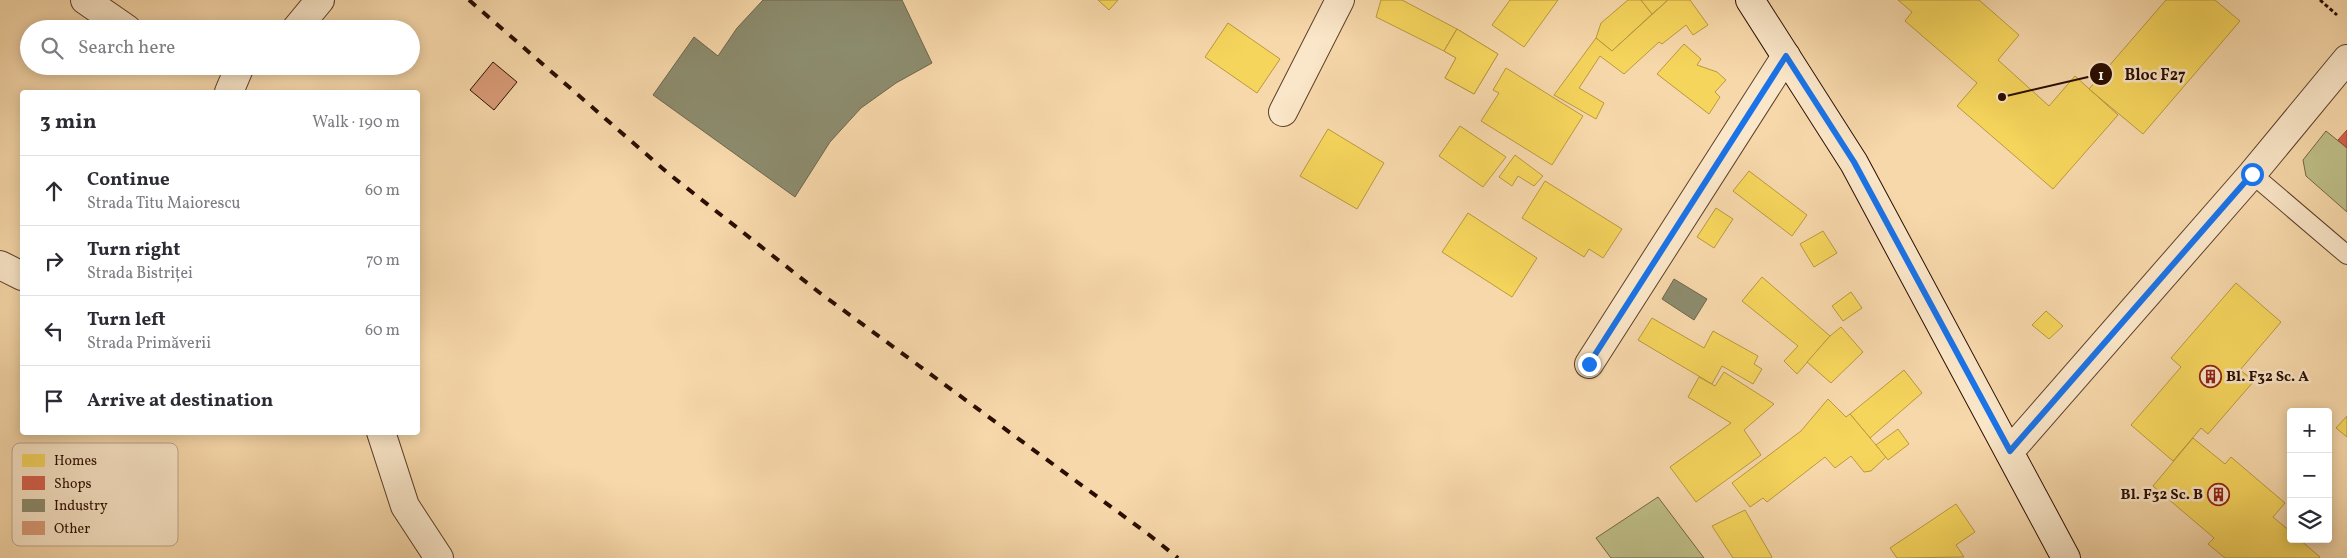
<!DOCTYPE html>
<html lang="en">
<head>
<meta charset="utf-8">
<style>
	body { margin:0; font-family:Vollkorn,serif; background:#f2f2f3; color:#2b2b33 }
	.controls { position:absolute; right:15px; bottom:15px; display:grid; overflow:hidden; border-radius:5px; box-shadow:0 2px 12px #0003 }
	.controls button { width:45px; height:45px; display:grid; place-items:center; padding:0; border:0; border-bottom:1px solid #e1e1e2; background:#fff; color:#2b2b33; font:25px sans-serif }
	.stop { position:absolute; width:15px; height:15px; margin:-11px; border:4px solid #1a73e8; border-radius:50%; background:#fff }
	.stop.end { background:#1a73e8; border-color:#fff; box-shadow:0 1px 5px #0008 }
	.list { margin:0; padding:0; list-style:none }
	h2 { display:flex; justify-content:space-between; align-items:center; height:65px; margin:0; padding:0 20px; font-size:21px }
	h2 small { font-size:16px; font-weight:400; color:#7c7c81 }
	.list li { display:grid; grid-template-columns:32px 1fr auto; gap:15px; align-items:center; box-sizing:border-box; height:70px; padding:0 20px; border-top:1px solid #e1e1e2 }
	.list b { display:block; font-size:19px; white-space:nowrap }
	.list p { margin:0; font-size:16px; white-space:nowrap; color:#7c7c81 }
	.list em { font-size:16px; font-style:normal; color:#7c7c81 }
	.icon { flex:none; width:28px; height:28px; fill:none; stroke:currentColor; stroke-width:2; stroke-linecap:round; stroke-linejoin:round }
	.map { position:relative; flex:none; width:2347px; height:558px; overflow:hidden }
	.search { position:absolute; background:#fff; box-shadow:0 2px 12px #0003; left:20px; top:20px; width:400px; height:55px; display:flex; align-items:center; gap:12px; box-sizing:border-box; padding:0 18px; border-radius:28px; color:#7c7c81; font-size:19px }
	.panel { position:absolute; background:#fff; box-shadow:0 2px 12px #0003; left:20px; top:90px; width:400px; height:345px; border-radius:5px }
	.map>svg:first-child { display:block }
	.green { fill:#bebe87; stroke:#746644 }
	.homes { fill:#f6d55c; stroke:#b99940 }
	.shops { fill:#d6604d; stroke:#a24736 }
	.industry { fill:#8c8c6e; stroke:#6f664d }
	.building { fill:#d99b77; stroke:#2a0d00 }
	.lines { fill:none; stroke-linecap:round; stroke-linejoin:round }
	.lane-casing { stroke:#5d402a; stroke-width:20 }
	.street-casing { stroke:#5d402a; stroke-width:30 }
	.secondary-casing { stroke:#2a0d00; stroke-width:30 }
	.path { stroke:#2a0d00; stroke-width:3; stroke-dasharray:4 2.5; stroke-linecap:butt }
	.lane { stroke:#fae6c8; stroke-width:18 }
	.street { stroke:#fae6c8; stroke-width:28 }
	.secondary { stroke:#fae6c8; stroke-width:28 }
	.rail { stroke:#2a0d00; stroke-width:4; stroke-dasharray:9 9; stroke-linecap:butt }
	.route { stroke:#1a73e8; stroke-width:6 }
	.labels { text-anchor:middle; stroke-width:5; stroke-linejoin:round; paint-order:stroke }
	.poi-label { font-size:15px; font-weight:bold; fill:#2a0d00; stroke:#fae6c8; text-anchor:start }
	.key { fill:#fae6c8; stroke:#bca58c; stroke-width:1 }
	.key-label { font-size:14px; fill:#2a0d00 }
	.leader { fill:none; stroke:#2a0d00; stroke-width:2 }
	.callout-dot { fill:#2a0d00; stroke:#fae6c8; stroke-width:2 }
	.mark-label { font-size:15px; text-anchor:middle; font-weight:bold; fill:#fff }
	.callout-label { font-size:16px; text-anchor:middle; font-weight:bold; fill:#2a0d00; stroke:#fae6c8; stroke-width:5; stroke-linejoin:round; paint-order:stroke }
</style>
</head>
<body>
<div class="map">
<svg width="2347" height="558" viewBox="0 0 2347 558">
	<rect width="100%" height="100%" fill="#f7d8aa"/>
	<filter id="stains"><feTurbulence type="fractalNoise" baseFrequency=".004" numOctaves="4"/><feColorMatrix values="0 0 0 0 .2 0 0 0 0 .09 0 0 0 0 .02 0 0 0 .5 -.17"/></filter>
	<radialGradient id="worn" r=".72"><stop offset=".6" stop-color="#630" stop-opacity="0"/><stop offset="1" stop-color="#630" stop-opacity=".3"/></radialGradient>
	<g class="green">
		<path d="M 2326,131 L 2347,148 L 2347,212 L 2306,176 L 2303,160 Z"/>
		<path d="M 1658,497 L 1704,558 L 1611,558 L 1596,538 Z"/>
	</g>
	<g class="homes">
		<path d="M 1098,0 L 1118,0 L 1109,10 Z"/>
		<path d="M 1381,0 L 1402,0 L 1457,29 L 1444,51 L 1376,17 Z"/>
		<path d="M 1510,0 L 1558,0 L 1524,47 L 1492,25 Z"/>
		<path d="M 1628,0 L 1641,0 L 1652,14 L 1612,51 L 1596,38 L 1601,23 Z"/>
		<path d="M 1641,0 L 1668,0 L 1652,14 Z"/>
		<path d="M 1668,0 L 1690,0 L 1708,25 L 1693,35 L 1686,25 L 1662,44 L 1659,42 L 1624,74 L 1600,56 L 1579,88 L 1604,103 L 1596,119 L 1554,95 L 1596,38 L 1612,51 Z"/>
		<path d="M 1898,0 L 1979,0 L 2019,35 L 1998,60 L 2049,106 L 2075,76 L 2118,115 L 2053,189 L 1957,106 L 1977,83 L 1905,21 L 1912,12 Z"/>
		<path d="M 2166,0 L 2215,0 L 2240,21 L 2143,134 L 2089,89 Z"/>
		<path d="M 1228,23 L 1280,59 L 1257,93 L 1205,57 Z"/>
		<path d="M 1457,29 L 1498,54 L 1474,94 L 1445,78 L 1456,58 L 1444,51 Z"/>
		<path d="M 1457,29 L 1498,54 L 1474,94 L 1445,78 L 1456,58 L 1444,51 Z"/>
		<path d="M 1684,44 L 1701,59 L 1697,65 L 1717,72 L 1726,80 L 1715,92 L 1720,97 L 1709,114 L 1657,74 Z"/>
		<path d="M 1506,68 L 1583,116 L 1552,165 L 1481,121 L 1499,93 L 1493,90 Z"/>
		<path d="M 1460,126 L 1506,157 L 1483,187 L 1439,156 Z"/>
		<path d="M 1328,129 L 1384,163 L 1357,209 L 1300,176 Z"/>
		<path d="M 1515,155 L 1543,176 L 1534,186 L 1518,176 L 1512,186 L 1499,177 Z"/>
		<path d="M 1749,171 L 1807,215 L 1792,236 L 1733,191 Z"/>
		<path d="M 1545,181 L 1622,229 L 1603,258 L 1589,249 L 1584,257 L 1522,218 Z"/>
		<path d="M 1716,208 L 1733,219 L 1714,248 L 1697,237 Z"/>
		<path d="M 1468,213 L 1537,258 L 1512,297 L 1442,252 Z"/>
		<path d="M 1823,231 L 1837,253 L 1814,267 L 1800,244 Z"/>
		<path d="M 1762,277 L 1830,336 L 1797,374 L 1784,361 L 1798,346 L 1742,301 Z"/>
		<path d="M 2236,283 L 2281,322 L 2240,370 L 2254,381 L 2208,434 L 2201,428 L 2173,461 L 2131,425 L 2181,367 L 2171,358 Z"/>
		<path d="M 1851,292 L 1862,308 L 1843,321 L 1832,306 Z"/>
		<path d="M 2046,311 L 2063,326 L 2049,339 L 2032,325 Z"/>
		<path d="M 1652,318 L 1704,348 L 1713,331 L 1758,356 L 1754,364 L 1762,369 L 1753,384 L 1722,366 L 1712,384 L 1638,340 Z"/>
		<path d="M 1841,327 L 1863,352 L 1831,383 L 1807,362 L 1830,336 Z"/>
		<path d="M 1904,370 L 1922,393 L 1870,438 L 1850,414 Z"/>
		<path d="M 1724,372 L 1774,404 L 1744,430 L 1761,455 L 1696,502 L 1670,467 L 1731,423 L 1688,397 L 1699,377 L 1715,386 Z"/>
		<path d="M 1828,399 L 1846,417 L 1850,414 L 1886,457 L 1871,471 L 1864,472 L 1851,456 L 1835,468 L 1825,457 L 1767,502 L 1763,498 L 1750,507 L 1732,483 L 1801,431 Z"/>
		<path d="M 2347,416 L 2347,437 L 2336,428 Z"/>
		<path d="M 1898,429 L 1909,444 L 1888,460 L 1876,445 Z"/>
		<path d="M 2193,438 L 2225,464 L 2231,457 L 2285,503 L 2273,517 L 2291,532 L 2291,539 L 2299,539 L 2320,557 L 2319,558 L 2225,558 L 2208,544 L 2214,538 L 2153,486 Z"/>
		<path d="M 1956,504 L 1975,532 L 1956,545 L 1964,557 L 1897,558 L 1890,548 Z"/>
		<path d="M 1745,510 L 1772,557 L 1771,558 L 1733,558 L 1712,526 Z"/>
	</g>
	<path class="shops" d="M 2347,130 L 2347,148 L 2338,140 Z"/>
	<g class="industry">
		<path d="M 763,0 L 902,0 L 932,63 L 896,83 L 861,108 L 830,142 L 795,197 L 653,95 L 694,37 L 718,56 L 737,28 Z"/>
		<path d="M 1674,279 L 1707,299 L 1694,320 L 1662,299 Z"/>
	</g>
	<path class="building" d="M 493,62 L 517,82 L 494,110 L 470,90 Z"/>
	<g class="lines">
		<defs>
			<path id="lane" d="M 2252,174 L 2347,255"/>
			<g id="street">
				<path d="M 85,0 L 127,29"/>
				<path d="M 296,29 L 320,0"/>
				<path d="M 229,92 L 240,66"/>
				<path d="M 1283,112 L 1340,0"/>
				<path d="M 0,265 L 22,276"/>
				<path d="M 1589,364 L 1786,56"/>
				<path d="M 381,432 L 405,506 L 439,558"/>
				<path d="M 2010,451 L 2252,174 L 2347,59"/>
			</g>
			<path id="secondary" d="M 1750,0 L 1854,163 L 2066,558"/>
		</defs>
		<use href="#lane" class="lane-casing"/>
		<use href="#street" class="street-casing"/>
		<use href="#secondary" class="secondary-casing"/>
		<path class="path" d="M 2320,0 L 2337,15"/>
		<use href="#lane" class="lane"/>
		<use href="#street" class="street"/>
		<use href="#secondary" class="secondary"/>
		<path class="rail" d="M 469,0 L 669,174 L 820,293 L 1148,534 L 1178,558"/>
	</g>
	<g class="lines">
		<path class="route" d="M 1589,364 L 1786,56 L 1854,162 L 2010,451 L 2252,174"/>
	</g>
	<defs>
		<symbol id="building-ring" viewBox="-11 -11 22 22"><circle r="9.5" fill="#fae6c8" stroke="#8f2418" stroke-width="1.5"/><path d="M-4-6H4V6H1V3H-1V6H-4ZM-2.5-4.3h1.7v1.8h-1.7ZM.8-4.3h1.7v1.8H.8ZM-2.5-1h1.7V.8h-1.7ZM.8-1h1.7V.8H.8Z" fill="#8f2418"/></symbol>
	</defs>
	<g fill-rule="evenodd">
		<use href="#building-ring" x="2198" y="364" width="25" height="25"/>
		<use href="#building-ring" x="2206" y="482" width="25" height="25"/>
	</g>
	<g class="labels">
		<g class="poi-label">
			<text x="2226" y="381">Bl. F32 Sc. A</text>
			<text x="2203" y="499" text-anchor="end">Bl. F32 Sc. B</text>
		</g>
	</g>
	<rect x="12" y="443" width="166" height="103" rx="8" class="key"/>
	<rect x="22" y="454" width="23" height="13" fill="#f6d55c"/>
	<rect x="22" y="476" width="23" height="14" fill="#d6604d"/>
	<rect x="22" y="499" width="23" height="13" fill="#8c8c6e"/>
	<rect x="22" y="521" width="23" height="14" fill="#d99b77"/>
	<g class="key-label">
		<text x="54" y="465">Homes</text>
		<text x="54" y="488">Shops</text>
		<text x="54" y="510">Industry</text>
		<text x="54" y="533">Other</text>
	</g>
	<path class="leader" d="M2002 97L2101 74"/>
	<g class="callout-dot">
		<circle cx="2002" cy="97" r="5"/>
		<circle cx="2101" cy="74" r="12"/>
	</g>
	<g class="mark-label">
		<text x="2101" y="80">1</text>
	</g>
	<g class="callout-label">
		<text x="2155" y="80">Bloc F27</text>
	</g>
	<rect width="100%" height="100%" filter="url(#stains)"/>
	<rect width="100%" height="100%" fill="url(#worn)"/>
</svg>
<div class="controls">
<button>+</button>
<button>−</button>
<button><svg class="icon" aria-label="layers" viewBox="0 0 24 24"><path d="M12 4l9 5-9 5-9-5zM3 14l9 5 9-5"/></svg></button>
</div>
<div class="stop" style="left:2252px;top:174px"></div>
<div class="stop end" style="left:1589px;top:364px"></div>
<div class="search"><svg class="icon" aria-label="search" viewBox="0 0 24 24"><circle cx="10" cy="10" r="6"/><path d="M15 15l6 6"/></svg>Search here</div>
<section class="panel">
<h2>3 min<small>Walk · 190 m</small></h2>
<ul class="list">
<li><svg class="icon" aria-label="ahead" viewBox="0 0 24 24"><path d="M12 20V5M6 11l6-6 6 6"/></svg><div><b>Continue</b><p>Strada Titu Maiorescu</p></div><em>60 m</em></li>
<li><svg class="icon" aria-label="right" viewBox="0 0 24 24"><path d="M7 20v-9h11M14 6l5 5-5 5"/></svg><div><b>Turn right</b><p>Strada Bistriței</p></div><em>70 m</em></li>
<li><svg class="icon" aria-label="left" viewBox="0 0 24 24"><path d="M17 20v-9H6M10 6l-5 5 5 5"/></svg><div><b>Turn left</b><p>Strada Primăverii</p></div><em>60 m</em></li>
<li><svg class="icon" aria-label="arrive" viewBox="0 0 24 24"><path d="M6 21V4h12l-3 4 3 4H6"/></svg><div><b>Arrive at destination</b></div></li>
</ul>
</section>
</div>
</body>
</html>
